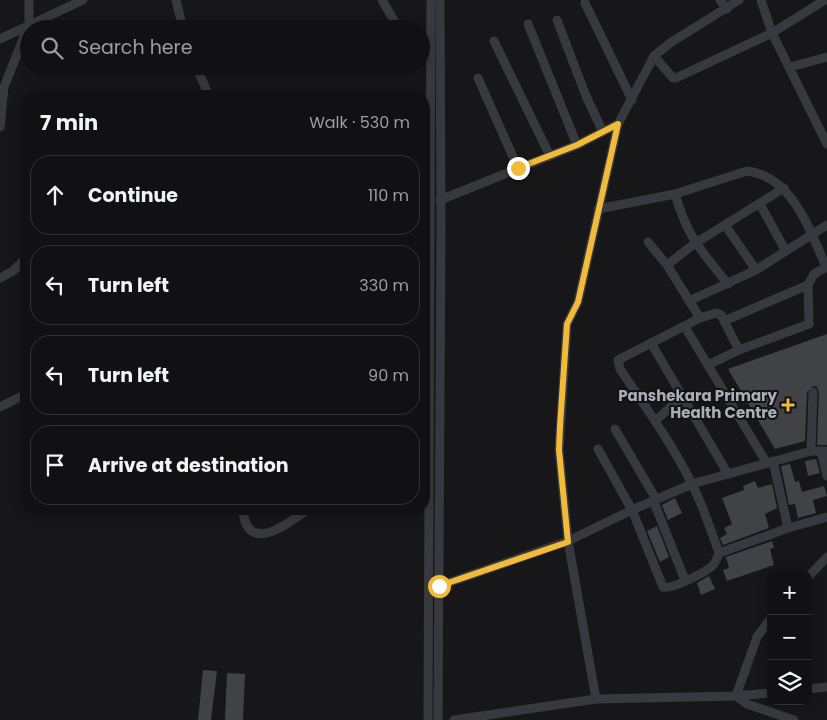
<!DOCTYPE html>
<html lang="en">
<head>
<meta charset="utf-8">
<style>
	body { margin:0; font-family:Poppins,sans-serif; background:#1e1f21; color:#f1f3f6 }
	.controls { position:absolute; right:15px; bottom:15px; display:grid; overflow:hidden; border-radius:10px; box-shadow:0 2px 12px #0003 }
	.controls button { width:45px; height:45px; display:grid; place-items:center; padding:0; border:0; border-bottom:1px solid #303133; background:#111113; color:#f1f3f6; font:25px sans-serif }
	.stop { position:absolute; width:15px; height:15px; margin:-11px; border:4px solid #f1ba38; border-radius:50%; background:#fff }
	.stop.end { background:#f1ba38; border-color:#fff; box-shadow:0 1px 5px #0008 }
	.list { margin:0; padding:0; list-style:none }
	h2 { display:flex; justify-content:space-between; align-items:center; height:65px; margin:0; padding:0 20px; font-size:21px }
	h2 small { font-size:16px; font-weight:400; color:#9c9da0 }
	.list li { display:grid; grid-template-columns:32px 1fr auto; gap:15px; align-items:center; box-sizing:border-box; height:80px; margin:0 10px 10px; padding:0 10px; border:1px solid #303133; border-radius:20px }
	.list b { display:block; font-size:19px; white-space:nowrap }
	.list em { font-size:16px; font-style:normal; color:#9c9da0 }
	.icon { flex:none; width:28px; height:28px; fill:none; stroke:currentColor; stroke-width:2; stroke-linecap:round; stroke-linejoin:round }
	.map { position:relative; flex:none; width:827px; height:720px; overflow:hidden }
	.search { position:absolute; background:#111113; box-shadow:0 2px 12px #0003; left:20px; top:20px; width:410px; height:55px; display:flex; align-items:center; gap:12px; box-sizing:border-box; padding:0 18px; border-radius:28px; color:#9c9da0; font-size:19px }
	.panel { position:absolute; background:#111113; box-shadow:0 2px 12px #0003; left:20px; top:90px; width:410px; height:425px; border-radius:20px }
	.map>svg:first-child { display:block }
	.building { fill:#414246 }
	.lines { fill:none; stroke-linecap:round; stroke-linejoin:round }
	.minor { stroke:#38393e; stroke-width:9 }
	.route { stroke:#f1ba38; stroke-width:6 }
	.poi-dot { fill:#f1ba38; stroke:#121214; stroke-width:2 }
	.labels { text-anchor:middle; stroke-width:4; stroke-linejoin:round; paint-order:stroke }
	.poi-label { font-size:15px; font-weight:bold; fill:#a9aeb9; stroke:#121214; text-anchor:end }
</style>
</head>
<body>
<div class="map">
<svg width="827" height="720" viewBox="0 0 827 720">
	<rect width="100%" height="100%" fill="#171719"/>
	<g class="building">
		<path d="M 827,334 L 827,445 L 817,445 L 819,392 L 817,387 L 813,386 L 807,392 L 805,441 L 775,449 L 728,369 Z"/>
		<path d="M 816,459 L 820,473 L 808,476 L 805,461 Z"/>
		<path d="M 790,464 L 795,482 L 799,481 L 802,492 L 824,486 L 827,496 L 813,500 L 816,513 L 798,518 L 795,504 L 789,505 L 781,466 Z"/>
		<path d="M 755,481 L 758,488 L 772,484 L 777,508 L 765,514 L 769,528 L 723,545 L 720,538 L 727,534 L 724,528 L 732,524 L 722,498 L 744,490 L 743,486 Z"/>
		<path d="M 675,498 L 682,513 L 668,520 L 662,505 Z"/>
		<path d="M 657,526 L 669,557 L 660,562 L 647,531 Z"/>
		<path d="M 772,541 L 774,548 L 770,549 L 774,565 L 727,581 L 723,570 L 729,568 L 726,557 Z"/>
		<path d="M 709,576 L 715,589 L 701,595 L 697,583 Z"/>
		<path d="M 203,670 L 217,671 L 211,720 L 198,720 Z"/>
		<path d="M 227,673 L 245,674 L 243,720 L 225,720 Z"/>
	</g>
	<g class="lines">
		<g class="minor">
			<path d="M 176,0 L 183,29"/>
			<path d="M 382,0 L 399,29"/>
			<path d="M 720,0 L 727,9"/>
			<path d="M 761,0 L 772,33 L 827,144"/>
			<path d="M 585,3 L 632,100"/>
			<path d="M 557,20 L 586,96 L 603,132"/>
			<path d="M 528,24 L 577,145"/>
			<path d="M 0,39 L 83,0"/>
			<path d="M 494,41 L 550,156"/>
			<path d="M 654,56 L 673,78 L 676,78 L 772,33 L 825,0"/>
			<path d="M 196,66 L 209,96"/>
			<path d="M 790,67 L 827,57"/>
			<path d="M 478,78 L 518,168"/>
			<path d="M 0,127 L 4,87 L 29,24 L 29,0"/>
			<path d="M 675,194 C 687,236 701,251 728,284"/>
			<path d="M 440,200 L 577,145 L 618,124 L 654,56 L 670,43 L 739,0"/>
			<path d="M 760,204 L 785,250"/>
			<path d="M 598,209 L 675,194 L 747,171 C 792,176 810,230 826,267"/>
			<path d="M 725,225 L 756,270"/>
			<path d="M 648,242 L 667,265 L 700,318"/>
			<path d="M 667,265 L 694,244 L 784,188"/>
			<path d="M 0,278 L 13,271 L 26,258"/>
			<path d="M 689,301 L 756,270 L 827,225"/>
			<path d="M 724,321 L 808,285 L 814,274 L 827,267"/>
			<path d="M 685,327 L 766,462"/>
			<path d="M 651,343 L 728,474"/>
			<path d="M 708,365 L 739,350 L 809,324 L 808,285"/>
			<path d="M 0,407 L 26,394"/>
			<path d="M 655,421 L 682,397"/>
			<path d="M 615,429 L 656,499"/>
			<path d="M 598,449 L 632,510 L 663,587 C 671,590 709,571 714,564 C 716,561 718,556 719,553 C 711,530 703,506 692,484 C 672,444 645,406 620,369 L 618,360 L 700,318 L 716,313 L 721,315 L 739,350"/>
			<path d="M 811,451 L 813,392"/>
			<path d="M 821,451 L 827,476"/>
			<path d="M 773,461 L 788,528"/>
			<path d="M 653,500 L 685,580"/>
			<path d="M 242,509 C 244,515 244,522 248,527 C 261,547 296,517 309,509"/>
			<path d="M 719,553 L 788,528 L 827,517"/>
			<path d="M 808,577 L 827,557"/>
			<path d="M 439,586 L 568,541 L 632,510 L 692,484 L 811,451 L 827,451"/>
			<path d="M 771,618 L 757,637 L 736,696 L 747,704 L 794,720"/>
			<path d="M 808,689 L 827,687"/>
			<path d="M 596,699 L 568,541 L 559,450 L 567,324 L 578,302 L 618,124"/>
			<path d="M 428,720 L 431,0"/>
			<path d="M 438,720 L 441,228 L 440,0"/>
			<path d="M 454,720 L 596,699 L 736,696 L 771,693"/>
		</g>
	</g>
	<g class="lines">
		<path class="route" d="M 439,586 L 568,542 L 559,450 L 560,426 L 567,324 L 578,302 L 618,124 L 577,145 L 518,168"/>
	</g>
	<path class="poi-dot" d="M785.5 397.5h5v5h5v5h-5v5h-5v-5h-5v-5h5z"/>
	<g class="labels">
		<g class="poi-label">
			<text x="777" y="401">Panshekara Primary<tspan x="777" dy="17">Health Centre</tspan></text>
		</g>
	</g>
</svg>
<div class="controls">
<button>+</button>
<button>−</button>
<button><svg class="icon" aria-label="layers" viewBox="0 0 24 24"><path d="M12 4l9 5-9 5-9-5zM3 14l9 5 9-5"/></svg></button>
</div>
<div class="stop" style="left:439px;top:586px"></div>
<div class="stop end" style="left:518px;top:168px"></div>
<div class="search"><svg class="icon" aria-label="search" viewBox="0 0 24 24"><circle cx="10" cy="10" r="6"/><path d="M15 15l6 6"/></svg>Search here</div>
<section class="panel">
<h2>7 min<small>Walk · 530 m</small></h2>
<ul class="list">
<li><svg class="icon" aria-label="ahead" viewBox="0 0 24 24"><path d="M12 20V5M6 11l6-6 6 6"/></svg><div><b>Continue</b></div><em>110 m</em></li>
<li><svg class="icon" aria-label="left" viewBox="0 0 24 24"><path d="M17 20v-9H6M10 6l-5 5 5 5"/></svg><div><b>Turn left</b></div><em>330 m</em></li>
<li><svg class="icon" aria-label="left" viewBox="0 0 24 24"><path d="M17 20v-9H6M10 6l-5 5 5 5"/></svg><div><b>Turn left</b></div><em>90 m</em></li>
<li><svg class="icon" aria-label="arrive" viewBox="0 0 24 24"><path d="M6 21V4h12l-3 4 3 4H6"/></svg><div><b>Arrive at destination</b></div></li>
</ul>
</section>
</div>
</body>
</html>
